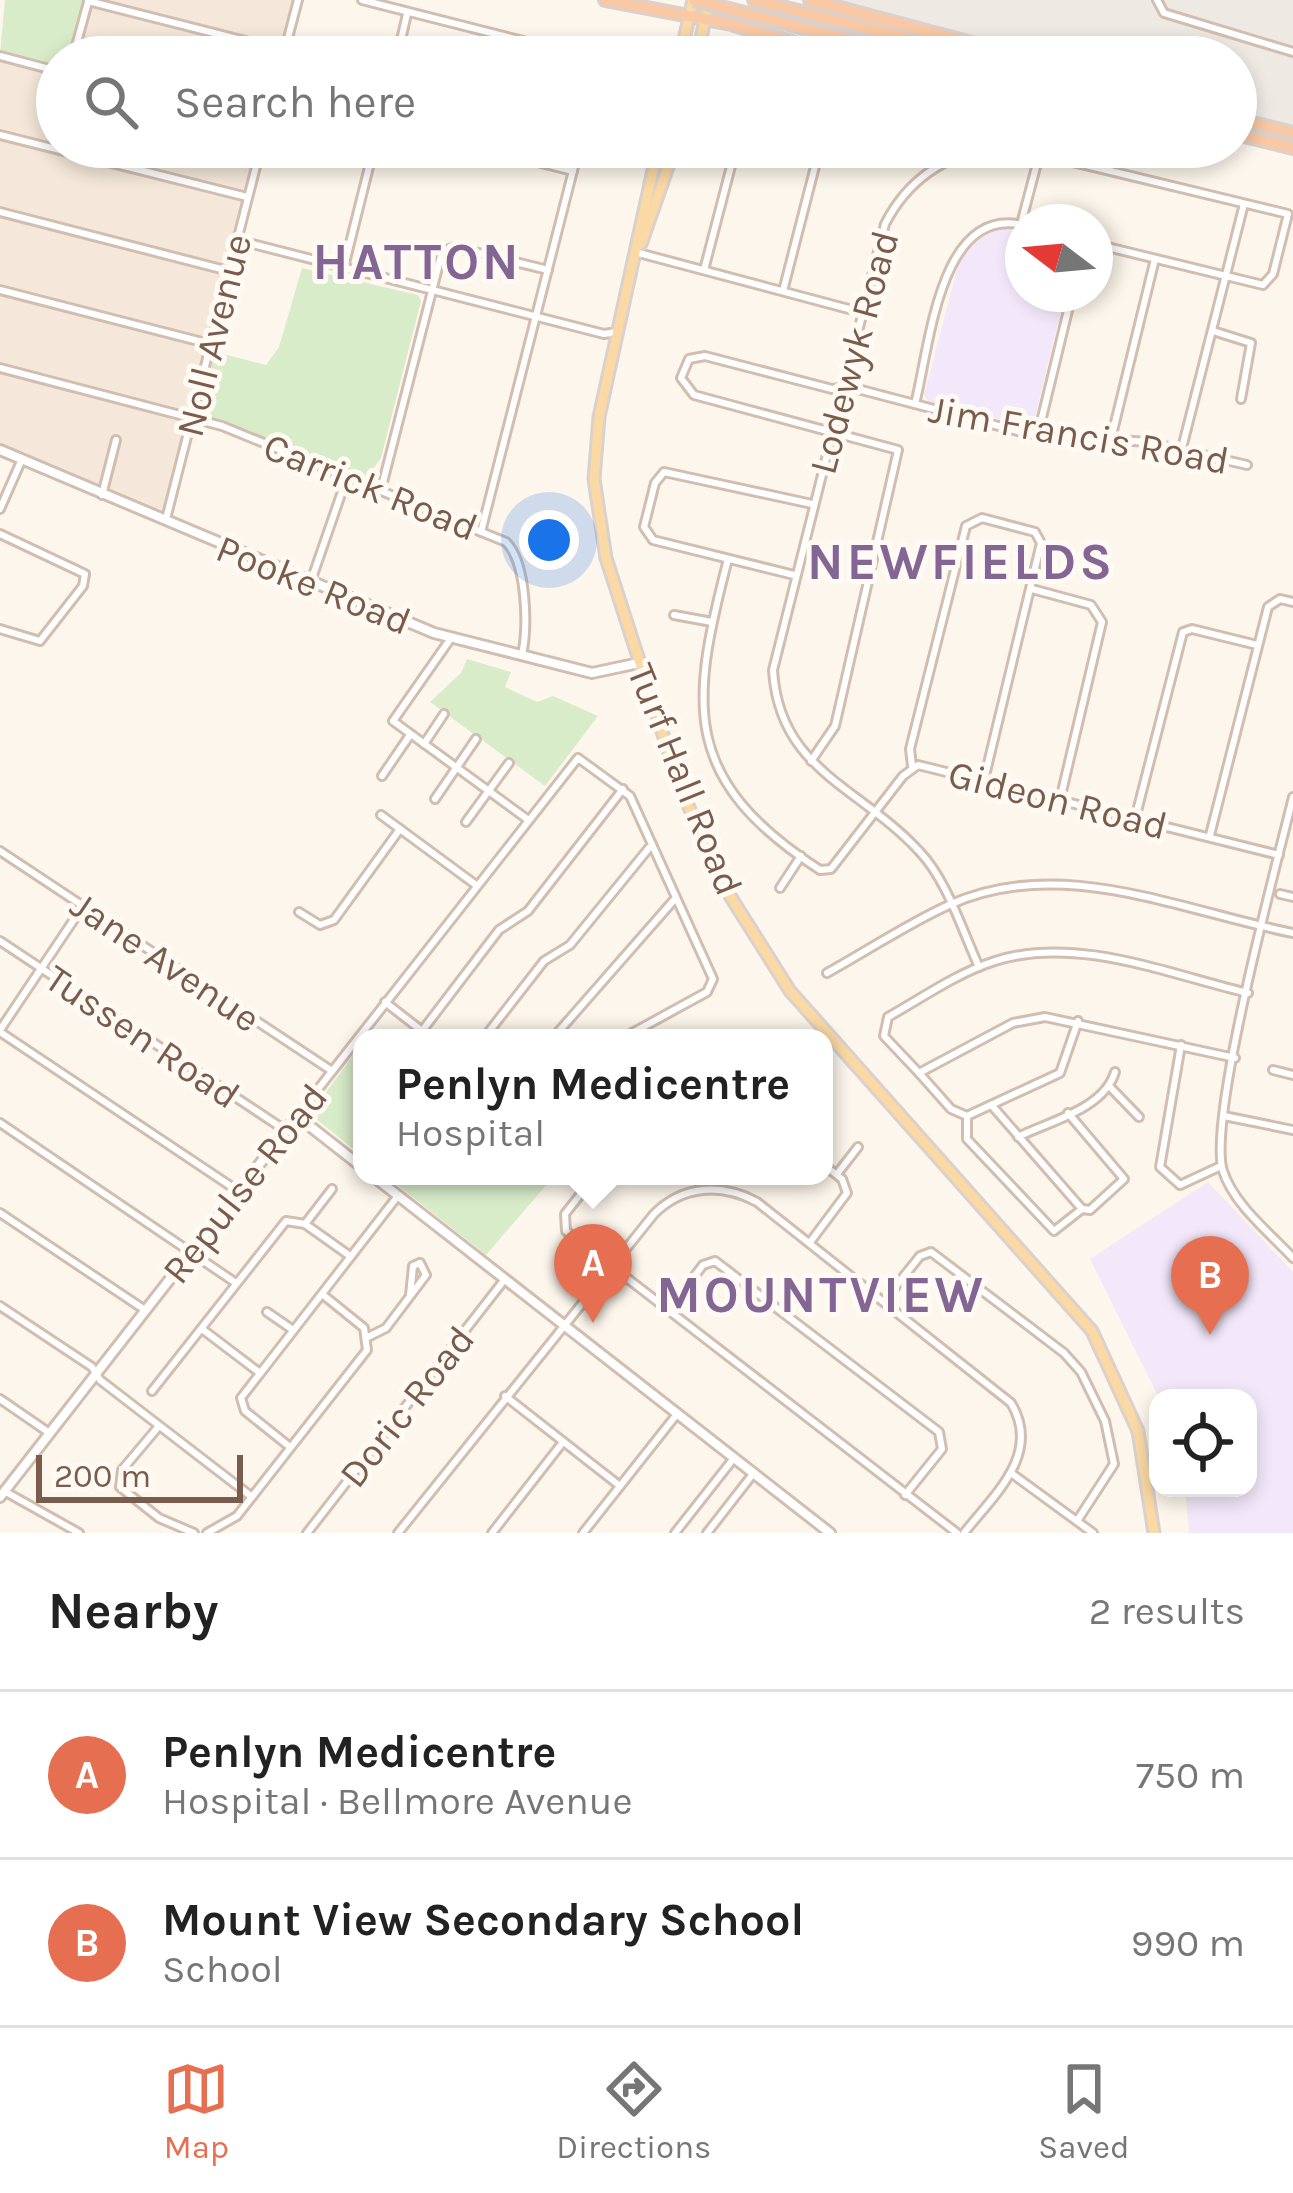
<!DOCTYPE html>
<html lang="en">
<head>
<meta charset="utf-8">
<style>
	body { margin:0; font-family:Karla,sans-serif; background:#f2f2f2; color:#222 }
	.controls { position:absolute; right:36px; bottom:36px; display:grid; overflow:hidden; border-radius:24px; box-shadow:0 6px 18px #0003 }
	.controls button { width:108px; height:108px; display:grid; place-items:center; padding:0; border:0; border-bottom:3px solid #e0e0e0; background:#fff; color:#222; font:60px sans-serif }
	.compass { position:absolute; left:1005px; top:204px; width:108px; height:108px; border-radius:50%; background:#fff; box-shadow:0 6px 18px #0003; rotate:286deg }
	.scale { position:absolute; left:36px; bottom:30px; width:207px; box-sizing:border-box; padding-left:12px; border:6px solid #7a5c4d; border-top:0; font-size:33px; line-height:42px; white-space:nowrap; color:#7a5c4d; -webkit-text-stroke:9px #fffaf3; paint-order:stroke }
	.you { position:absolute; left:549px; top:540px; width:42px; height:42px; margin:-30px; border:9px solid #fff; border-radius:50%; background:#1a73e8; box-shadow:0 0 0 18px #1a73e833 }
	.badge { display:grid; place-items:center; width:78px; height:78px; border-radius:50%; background:#e76f51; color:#fff; font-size:39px; font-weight:700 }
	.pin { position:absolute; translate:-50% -99px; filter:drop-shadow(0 3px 6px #0008) }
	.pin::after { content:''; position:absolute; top:63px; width:42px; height:36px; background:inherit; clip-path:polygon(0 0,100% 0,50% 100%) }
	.popup { position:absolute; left:353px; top:1029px; width:480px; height:156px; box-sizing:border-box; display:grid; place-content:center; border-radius:24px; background:#fff; filter:drop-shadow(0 3px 9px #0005); font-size:39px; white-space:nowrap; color:#767676 }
	.popup b { font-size:45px; color:#222 }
	.popup::after { content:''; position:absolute; left:50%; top:100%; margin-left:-24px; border:24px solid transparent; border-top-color:#fff }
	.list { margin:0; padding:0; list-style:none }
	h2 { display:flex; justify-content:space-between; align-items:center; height:156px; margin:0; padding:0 48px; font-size:51px }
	h2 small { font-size:39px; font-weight:400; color:#767676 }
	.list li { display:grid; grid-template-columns:78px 1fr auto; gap:36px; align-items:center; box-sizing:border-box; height:168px; padding:0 48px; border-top:3px solid #e0e0e0 }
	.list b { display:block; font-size:45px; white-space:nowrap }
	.list p { margin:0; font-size:39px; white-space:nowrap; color:#767676 }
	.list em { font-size:39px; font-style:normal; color:#767676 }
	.icon { flex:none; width:66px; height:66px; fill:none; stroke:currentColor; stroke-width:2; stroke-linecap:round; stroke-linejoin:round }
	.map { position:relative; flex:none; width:1293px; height:1533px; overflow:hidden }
	.search { position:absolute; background:#fff; box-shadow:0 6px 18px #0003; left:36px; right:36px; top:36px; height:132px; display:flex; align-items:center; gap:30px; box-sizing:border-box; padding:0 42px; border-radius:66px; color:#767676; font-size:45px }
	.sheet { height:492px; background:#fff }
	nav { display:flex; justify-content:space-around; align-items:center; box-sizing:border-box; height:168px; border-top:3px solid #e0e0e0; background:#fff; font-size:33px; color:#767676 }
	nav a { display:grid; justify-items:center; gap:6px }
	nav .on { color:#e76f51 }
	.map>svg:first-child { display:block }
	.residential { fill:#f5e8da }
	.industrial { fill:#efe9e4 }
	.education { fill:#f3e8fa }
	.green { fill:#d8ecc9 }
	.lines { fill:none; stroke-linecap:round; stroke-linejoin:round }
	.minor-casing { stroke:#d1beb0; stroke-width:12 }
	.tertiary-casing { stroke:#d1beb0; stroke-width:14 }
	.primary-casing { stroke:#dad1cd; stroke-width:15 }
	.trunk-casing { stroke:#dad1cd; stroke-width:16 }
	.minor { stroke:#fff; stroke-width:6 }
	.tertiary { stroke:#fff; stroke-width:8 }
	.primary { stroke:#fbd9a5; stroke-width:9 }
	.trunk { stroke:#f9c8a4; stroke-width:10 }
	.trunk-bridge-casing { stroke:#dad1cd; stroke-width:16; stroke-linecap:butt }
	.trunk-bridge { stroke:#f9c8a4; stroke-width:10 }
	.labels { text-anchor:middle; stroke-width:10; stroke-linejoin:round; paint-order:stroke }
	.street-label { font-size:39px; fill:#7a5c4d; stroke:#fffaf3 }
	.district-label { font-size:51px; font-weight:bold; letter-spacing:3px; fill:#846695; stroke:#fffaf3 }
</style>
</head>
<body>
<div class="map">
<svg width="1293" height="1533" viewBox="0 0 1293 1533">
	<rect width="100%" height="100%" fill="#fdf6ec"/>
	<g class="residential">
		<path d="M 88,0 L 299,0 L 284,57 L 74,57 Z"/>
		<path d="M 0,57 L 57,71 L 57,147 L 261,147 L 165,523 L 0,451 Z"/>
	</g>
	<path class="industrial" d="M 803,0 L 1293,0 L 1293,126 L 1236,111 L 1236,57 L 1025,57 Z"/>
	<g class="education">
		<path d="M 998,229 L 1023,232 L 1023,294 L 1065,294 L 1034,422 L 1027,426 L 929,402 L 924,395 L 960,258 L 970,244 Z"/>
		<path d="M 1208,1182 L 1293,1272 L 1293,1533 L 1189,1533 L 1185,1488 L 1248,1488 L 1248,1398 L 1159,1398 L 1090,1259 Z"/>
	</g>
	<g class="green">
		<path d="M 5,0 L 84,0 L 70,57 L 57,57 L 57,68 L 0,54 Z"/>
		<path d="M 302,268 L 418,295 L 421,301 L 381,458 L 367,477 L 206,417 L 198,406 L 212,351 L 266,365 L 279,347 Z"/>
		<path d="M 467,659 L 511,672 L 505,687 L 537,702 L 553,696 L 598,716 L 545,786 L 430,702 L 461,673 Z"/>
		<path d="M 362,1043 L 362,1156 L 310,1114 Z"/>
		<path d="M 386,1176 L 419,1176 L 426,1181 L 431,1176 L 554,1176 L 486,1255 Z"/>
	</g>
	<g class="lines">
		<defs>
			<g id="minor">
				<path d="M 362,0 L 586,57"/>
				<path d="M 1157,0 L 1164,13 L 1293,52"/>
				<path d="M 88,1 L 285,51"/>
				<path d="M 0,56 L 57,71"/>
				<path d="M 73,57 L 88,2"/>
				<path d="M 283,57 L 298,0"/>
				<path d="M 397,57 L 407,14"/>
				<path d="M 0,135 L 247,197"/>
				<path d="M 478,147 L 573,171"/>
				<path d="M 1011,147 L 1288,214 L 1273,274 L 1263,285 L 1095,244"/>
				<path d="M 0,212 L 229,271"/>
				<path d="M 1021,224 L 1040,152"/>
				<path d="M 237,240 L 604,334 L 617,332"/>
				<path d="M 635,252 L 860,312"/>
				<path d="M 344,267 L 374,147"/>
				<path d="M 704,270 L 736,147"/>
				<path d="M 0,290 L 210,344"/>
				<path d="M 783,291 L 820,147"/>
				<path d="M 1213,331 L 1251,343 L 1241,399"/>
				<path d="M 0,368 L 222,426 L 506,542 C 527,563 528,627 522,655"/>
				<path d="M 915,404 C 930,346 939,206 1023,225"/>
				<path d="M 1038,434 L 1072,294"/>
				<path d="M 1111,439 L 1155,259"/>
				<path d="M 1182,448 L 1244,204"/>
				<path d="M 381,490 L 442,252 L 454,247 L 548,270"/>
				<path d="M 102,495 L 116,440"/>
				<path d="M 0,509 L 22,459"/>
				<path d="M 166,519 L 261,147"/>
				<path d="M 481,532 L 579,147"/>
				<path d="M 0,534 L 85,574 L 83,586 L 40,641 L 0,629"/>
				<path d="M 728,559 C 690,705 680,779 820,870 L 831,869 L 903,776 L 918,765 L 1279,855"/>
				<path d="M 794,575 L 653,540 L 644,527 L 655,483 L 664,472 L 812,504"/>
				<path d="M 311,581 L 347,477"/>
				<path d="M 1032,589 L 1091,605 L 1102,622 L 1060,800"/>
				<path d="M 674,615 L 712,622"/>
				<path d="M 451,638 L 393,721 L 527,819"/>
				<path d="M 424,744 L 444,714"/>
				<path d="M 811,761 L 835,726 L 898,450 L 694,395 L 681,378 L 689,359 L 705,356 L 832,389 L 850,387 L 1025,433 L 1147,442 L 1247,465"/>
				<path d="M 912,766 L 910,749 L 966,526 L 982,518 L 1035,532 L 1041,543 L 984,780"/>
				<path d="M 382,776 L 410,735"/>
				<path d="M 1293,797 C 1277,863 1207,1120 1223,1171 C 1234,1205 1270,1233 1293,1258"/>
				<path d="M 435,799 L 476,739"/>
				<path d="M 381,815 L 400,829"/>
				<path d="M 1135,819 L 1183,632 L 1192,629 L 1257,645"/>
				<path d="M 466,822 L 509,763"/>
				<path d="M 1210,835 L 1268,607 L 1280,599 L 1293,602"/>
				<path d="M 0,851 L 332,1071"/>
				<path d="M 780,888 L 801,856"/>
				<path d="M 1280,894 L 1293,897"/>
				<path d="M 299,912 L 320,925 L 334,920 L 400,829 L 476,885"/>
				<path d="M 0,941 L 285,1130"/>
				<path d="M 979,967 C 962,930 947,880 919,851 C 859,786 779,770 773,670 L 885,224 C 908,179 945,155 993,147"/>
				<path d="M 827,973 C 867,951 907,924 949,905 C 1060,854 1181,911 1293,933"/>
				<path d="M 385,1002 L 431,1038"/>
				<path d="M 0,1030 L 83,906"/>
				<path d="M 422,1031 L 499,930 L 528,911 L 623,789"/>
				<path d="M 0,1032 L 238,1191"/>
				<path d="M 484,1038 L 544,961 L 570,945 L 649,848"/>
				<path d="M 553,1038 L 674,900"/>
				<path d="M 1181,1045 L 1160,1167 L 1180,1185 L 1221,1166"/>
				<path d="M 1273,1070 L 1293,1075"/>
				<path d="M 919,1073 L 884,1036 L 888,1017 C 922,998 957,973 995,961 C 1076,935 1168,974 1248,993"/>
				<path d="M 1110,1087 L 1139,1117"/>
				<path d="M 994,1108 L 1082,1209"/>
				<path d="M 297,1116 L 578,758 L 630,796 L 713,979 L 707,992 L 623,1038"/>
				<path d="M 967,1116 L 951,1109 L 919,1073 L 1013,1023 L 1045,1017 L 1235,1058"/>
				<path d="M 967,1116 L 967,1139 L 1054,1231 L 1082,1209 L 1090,1210 L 1124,1179 L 1068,1113"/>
				<path d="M 967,1116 L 1060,1073 L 1078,1021"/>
				<path d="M 1224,1116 L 1293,1130"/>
				<path d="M 0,1123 L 236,1283"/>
				<path d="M 1018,1137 C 1050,1121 1104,1109 1115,1072"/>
				<path d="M 837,1174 L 858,1147"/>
				<path d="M 595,1176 L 565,1214 L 566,1231 L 957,1533"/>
				<path d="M 0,1213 L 145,1310"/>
				<path d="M 305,1224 L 332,1189"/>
				<path d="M 811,1241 L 847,1193 L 842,1179 L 824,1165"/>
				<path d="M 410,1295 L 413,1266 L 420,1263"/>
				<path d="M 884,1301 L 920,1256 L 931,1252 L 1064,1353 L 1081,1372 L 1105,1421 L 1114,1464 L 1077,1521"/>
				<path d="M 0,1306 L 92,1367 L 100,1380 L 252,1497"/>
				<path d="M 668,1311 L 703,1265 L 715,1261 L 939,1432 L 942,1449 L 905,1495"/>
				<path d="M 267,1312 L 293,1330"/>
				<path d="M 202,1329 L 260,1373"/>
				<path d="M 368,1337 L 386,1328 L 426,1275 L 420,1263"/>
				<path d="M 152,1391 L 286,1221 L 305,1224 L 350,1256"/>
				<path d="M 505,1396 L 620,1486"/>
				<path d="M 0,1399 L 48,1432"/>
				<path d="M 159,1426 L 122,1470 L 120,1487 L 159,1518 L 194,1533"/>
				<path d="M 290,1447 L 245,1411 L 241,1398 L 397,1197"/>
				<path d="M 1011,1473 L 1093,1533"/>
				<path d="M 4,1491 L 79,1533"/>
				<path d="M 207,1533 L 237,1516 L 367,1350 L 364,1328 L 322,1294"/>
				<path d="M 307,1533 L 505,1279"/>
				<path d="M 398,1533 L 654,1214 C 683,1185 721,1183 757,1202 L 1011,1403 C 1042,1454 994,1495 964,1533"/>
				<path d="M 492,1533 L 563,1442"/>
				<path d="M 583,1533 L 677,1414"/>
				<path d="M 675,1533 L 734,1458"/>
				<path d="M 707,1533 L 753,1474"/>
			</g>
			<g id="tertiary">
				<path d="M 0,450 L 434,633 L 592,673 L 639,663"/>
				<path d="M 373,1176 L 830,1533"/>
				<path d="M 0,1497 L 297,1116 L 362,1167"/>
			</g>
			<g id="primary">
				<path d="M 680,57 L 693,0"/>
				<path d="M 697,57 L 709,0"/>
				<path d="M 658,147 L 599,417 L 594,479 L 606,558 L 680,787 L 725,888 L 790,991 L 1092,1331 L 1138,1431 L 1154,1533"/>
				<path d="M 641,244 L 675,147"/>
			</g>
			<g id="trunk">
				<path d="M 605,0 L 731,24 L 842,57"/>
				<path d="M 754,0 L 983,57"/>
				<path d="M 810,0 L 1024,57"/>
				<path d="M 1236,119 L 1293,133"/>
				<path d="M 1236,134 L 1293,148"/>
			</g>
		</defs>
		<use href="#minor" class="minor-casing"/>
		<use href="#tertiary" class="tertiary-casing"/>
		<use href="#primary" class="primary-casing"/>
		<use href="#trunk" class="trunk-casing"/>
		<use href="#minor" class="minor"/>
		<use href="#tertiary" class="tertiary"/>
		<use href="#primary" class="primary"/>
		<use href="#trunk" class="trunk"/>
		<defs>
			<path id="trunk-bridge" d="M 694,0 L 917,57"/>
		</defs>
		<use href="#trunk-bridge" class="trunk-bridge-casing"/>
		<use href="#trunk-bridge" class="trunk-bridge"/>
	</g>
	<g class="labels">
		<g class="street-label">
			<text transform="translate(213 335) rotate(-76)" y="14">Noll Avenue</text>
			<text transform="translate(853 352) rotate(-75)" y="14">Lodewyk Road</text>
			<text transform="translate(1079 434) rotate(10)" y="14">Jim Francis Road</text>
			<text transform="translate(371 486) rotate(22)" y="14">Carrick Road</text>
			<text transform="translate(314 584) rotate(22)" y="14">Pooke Road</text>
			<text transform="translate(686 779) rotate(68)" y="14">Turf Hall Road</text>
			<text transform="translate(1058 799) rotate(14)" y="14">Gideon Road</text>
			<text transform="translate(166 961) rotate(34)" y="14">Jane Avenue</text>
			<text transform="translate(143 1036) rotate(34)" y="14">Tussen Road</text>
			<text transform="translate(244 1183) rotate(-52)" y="14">Repulse Road</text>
			<text transform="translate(406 1406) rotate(-52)" y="14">Doric Road</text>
		</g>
		<g class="district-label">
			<text x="417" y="279">HATTON</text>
			<text x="961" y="579">NEWFIELDS</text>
			<text x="821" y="1312">MOUNTVIEW</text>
		</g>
	</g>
</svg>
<div class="controls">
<button><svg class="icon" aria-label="locate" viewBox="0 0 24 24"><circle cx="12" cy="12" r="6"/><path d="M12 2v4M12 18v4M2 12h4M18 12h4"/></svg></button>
</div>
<svg class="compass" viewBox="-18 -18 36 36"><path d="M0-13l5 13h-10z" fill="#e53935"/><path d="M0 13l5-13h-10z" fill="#767676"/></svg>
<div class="scale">200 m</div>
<div class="you"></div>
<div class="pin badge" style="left:593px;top:1323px">A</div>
<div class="popup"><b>Penlyn Medicentre</b>Hospital</div>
<div class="pin badge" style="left:1210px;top:1335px">B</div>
<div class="search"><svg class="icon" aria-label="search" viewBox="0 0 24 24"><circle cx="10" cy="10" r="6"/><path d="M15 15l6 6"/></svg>Search here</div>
</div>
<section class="sheet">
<h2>Nearby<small>2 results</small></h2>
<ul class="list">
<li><span class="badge">A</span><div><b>Penlyn Medicentre</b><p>Hospital · Bellmore Avenue</p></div><em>750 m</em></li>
<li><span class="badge">B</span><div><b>Mount View Secondary School</b><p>School</p></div><em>990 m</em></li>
</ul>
</section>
<nav>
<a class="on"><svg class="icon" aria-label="map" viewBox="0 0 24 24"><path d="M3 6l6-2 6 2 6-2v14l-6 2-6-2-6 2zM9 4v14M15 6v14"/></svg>Map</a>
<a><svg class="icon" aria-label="directions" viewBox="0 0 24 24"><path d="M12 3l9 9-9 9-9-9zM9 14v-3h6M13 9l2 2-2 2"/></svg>Directions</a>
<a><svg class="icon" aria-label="saved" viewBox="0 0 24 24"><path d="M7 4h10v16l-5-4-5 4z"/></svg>Saved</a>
</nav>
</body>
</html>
